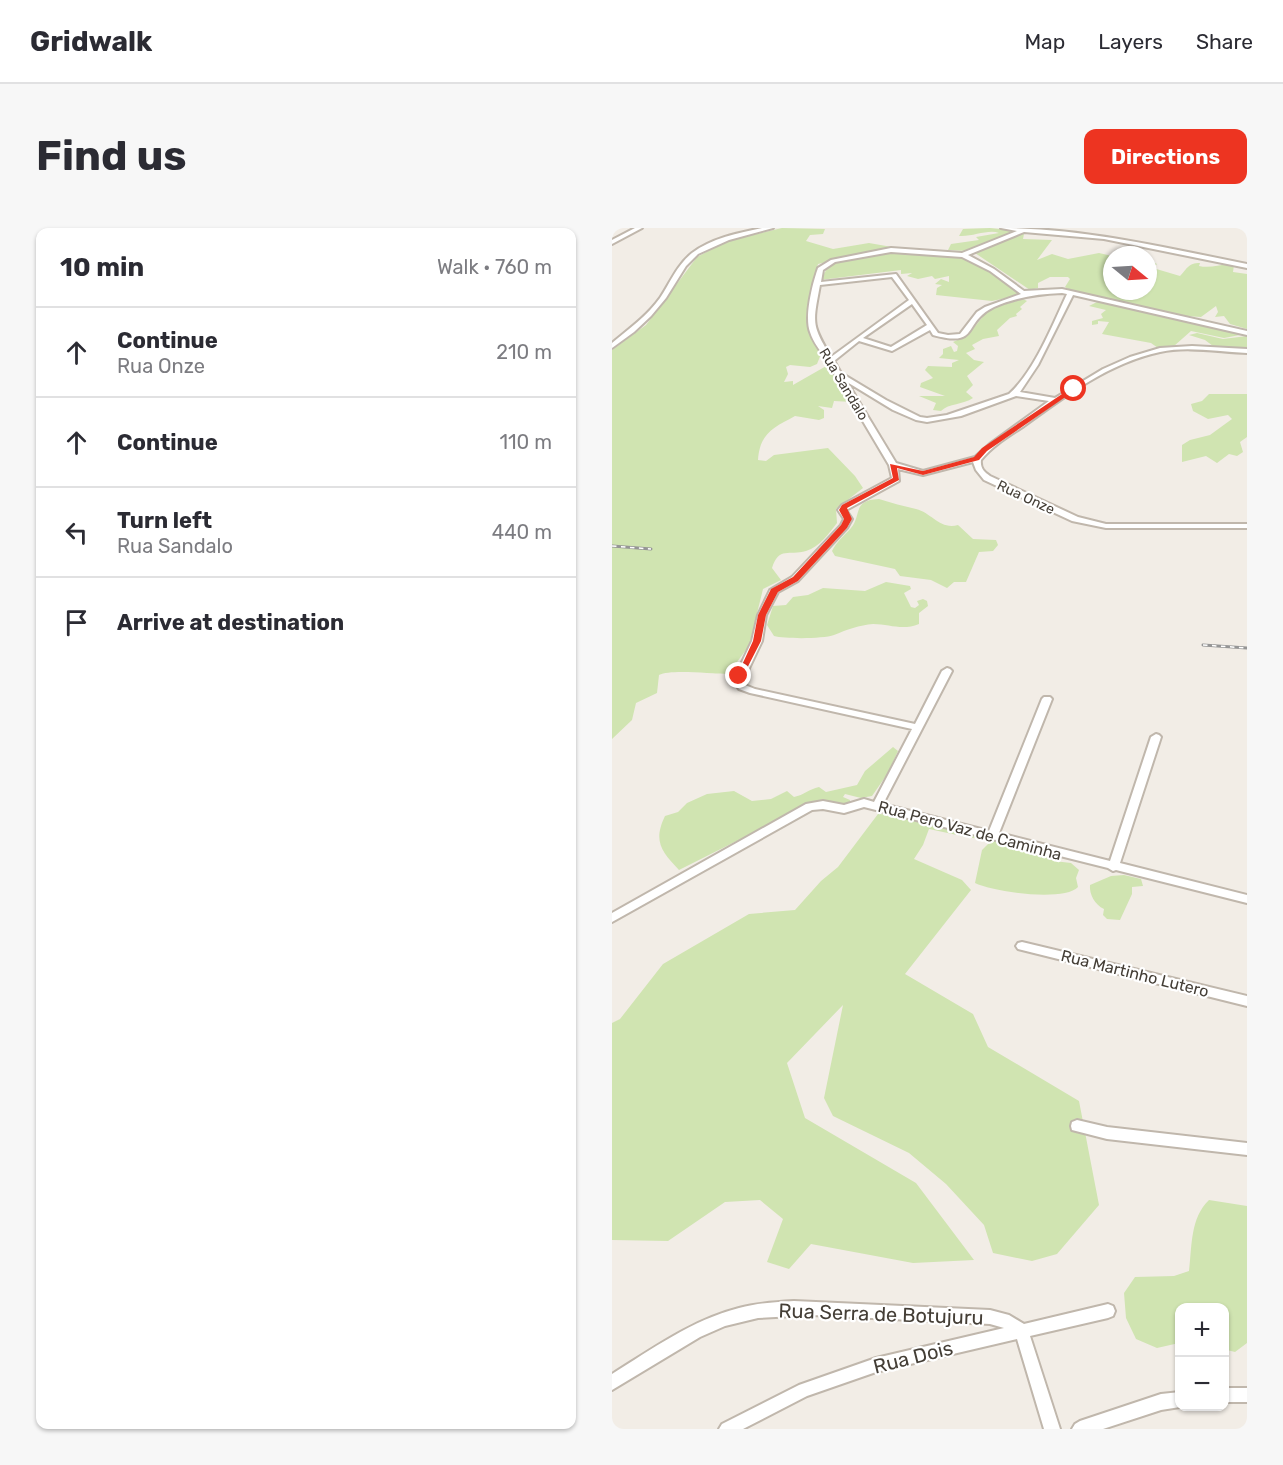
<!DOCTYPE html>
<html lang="en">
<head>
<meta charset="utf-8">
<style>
	body { margin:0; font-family:Rubik,sans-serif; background:#f7f7f7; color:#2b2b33 }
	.controls { position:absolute; right:18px; bottom:18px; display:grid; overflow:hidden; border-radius:12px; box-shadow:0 2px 4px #0004 }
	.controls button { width:54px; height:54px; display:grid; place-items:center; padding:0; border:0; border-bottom:2px solid #e1e1e2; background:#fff; color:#2b2b33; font:30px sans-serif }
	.compass { position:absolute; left:491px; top:18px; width:54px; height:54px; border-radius:50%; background:#fff; box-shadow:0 2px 4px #0004; rotate:108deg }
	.stop { position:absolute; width:18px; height:18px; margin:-14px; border:4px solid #ed3421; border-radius:50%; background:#fff }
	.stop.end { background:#ed3421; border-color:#fff; box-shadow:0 2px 6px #0008 }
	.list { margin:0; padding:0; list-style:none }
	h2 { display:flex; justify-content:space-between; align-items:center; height:78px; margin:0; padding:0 24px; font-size:26px }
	h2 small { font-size:20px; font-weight:400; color:#7c7c81 }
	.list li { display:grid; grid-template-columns:39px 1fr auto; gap:18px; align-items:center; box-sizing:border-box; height:90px; padding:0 24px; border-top:2px solid #e1e1e2 }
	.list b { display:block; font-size:22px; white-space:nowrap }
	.list p { margin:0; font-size:20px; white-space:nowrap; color:#7c7c81 }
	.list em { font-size:20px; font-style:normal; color:#7c7c81 }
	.icon { flex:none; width:33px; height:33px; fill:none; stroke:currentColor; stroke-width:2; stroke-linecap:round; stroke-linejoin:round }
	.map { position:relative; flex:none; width:635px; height:1201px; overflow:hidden; border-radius:12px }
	header { display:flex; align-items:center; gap:36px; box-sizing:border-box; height:84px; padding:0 30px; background:#fff; border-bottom:2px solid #e1e1e2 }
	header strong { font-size:28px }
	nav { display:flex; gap:33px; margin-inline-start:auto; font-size:21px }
	.intro { display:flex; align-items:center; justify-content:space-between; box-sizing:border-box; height:144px; padding:0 36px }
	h1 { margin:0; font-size:42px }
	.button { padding:15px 27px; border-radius:12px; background:#ed3421; color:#fff; font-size:21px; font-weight:700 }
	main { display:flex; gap:36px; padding:0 36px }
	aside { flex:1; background:#fff; border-radius:12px; box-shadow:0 2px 4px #0004 }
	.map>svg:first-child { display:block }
	.green { fill:#d0e4b1 }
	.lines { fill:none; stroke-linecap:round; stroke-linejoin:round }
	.minor-casing { stroke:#c0b7ac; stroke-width:4 }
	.minor { fill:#fff; fill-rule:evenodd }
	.rail-casing { stroke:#959595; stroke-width:3 }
	.rail { stroke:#fff; stroke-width:1.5; stroke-dasharray:4.5; stroke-linecap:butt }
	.route { fill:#ed3421 }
	.labels { text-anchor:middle; stroke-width:4.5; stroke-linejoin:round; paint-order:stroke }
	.far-street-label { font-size:14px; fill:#443e36; stroke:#fff }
	.street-label { font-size:16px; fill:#443e36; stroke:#fff }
	.near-street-label { font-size:20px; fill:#443e36; stroke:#fff }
</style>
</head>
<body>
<header>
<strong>Gridwalk</strong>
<nav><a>Map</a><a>Layers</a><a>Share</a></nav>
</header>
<div class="intro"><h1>Find us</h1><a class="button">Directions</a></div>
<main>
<aside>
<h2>10 min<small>Walk · 760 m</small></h2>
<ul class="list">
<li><svg class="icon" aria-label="ahead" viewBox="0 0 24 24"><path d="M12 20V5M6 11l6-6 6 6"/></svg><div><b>Continue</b><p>Rua Onze</p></div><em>210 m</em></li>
<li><svg class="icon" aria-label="ahead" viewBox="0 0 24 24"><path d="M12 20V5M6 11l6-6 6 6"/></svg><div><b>Continue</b></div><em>110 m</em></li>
<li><svg class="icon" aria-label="left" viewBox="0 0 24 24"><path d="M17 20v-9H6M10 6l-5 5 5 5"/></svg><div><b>Turn left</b><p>Rua Sandalo</p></div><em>440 m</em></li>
<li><svg class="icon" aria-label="arrive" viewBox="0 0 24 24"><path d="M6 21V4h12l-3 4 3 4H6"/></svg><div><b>Arrive at destination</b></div></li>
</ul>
</aside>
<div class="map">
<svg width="635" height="1201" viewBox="0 0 635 1201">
	<rect width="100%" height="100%" fill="#f2ede6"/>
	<g class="green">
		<path d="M 170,0 L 213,1 L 211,6 L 198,7 L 194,13 L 221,21 L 257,15 L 280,19 L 206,36 L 195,82 L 195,98 L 209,126 L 205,136 L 198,139 L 178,137 L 174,139 L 176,146 L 172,154 L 181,153 L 181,157 L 216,137 L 240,174 L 222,173 L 220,180 L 206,178 L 212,182 L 212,190 L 207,192 L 183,188 C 161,200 148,205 146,232 L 154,233 L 162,227 L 216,220 L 243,248 L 251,260 L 224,281 L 225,295 C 217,305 208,319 194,323 C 177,328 167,318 160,340 L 169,352 L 151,361 L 137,418 L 116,446 C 99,446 59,441 47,447 L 45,465 L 24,475 L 20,492 L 0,511 L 0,122 L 34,97 L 85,29 L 116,13 Z"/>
		<path d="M 378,0 L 406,3 L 356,23 L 336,22 L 339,16 L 367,12 L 364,9 L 387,5 C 376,1 361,9 347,8 L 351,1 Z"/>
		<path d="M 410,6 L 412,6 L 411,11 L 440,12 L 425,32 L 440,26 L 456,31 L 487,25 L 500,28 L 500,63 L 536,63 L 536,32 L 545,36 L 541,40 L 568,48 C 575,41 576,35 588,35 L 587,38 C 600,41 609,35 622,37 L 621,44 L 635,46 L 635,101 L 618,96 L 612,88 L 603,89 L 606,84 L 604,78 L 589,89 L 574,88 L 458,62 L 453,59 L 458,51 L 456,49 L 438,49 L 426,55 L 426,60 L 418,62 L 363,25 Z"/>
		<path d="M 282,23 L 352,28 L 377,42 L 408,67 L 380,73 L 324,67 L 325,60 L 330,57 L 323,56 L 329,51 L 337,54 L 337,48 L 323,51 L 320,48 L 306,51 L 295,48 L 300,45 L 289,46 L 289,42 L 208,52 L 218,36 Z"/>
		<path d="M 411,71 L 415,73 L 408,79 L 410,81 L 404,86 L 405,88 L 398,90 L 385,102 L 387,108 L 371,111 L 360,117 L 363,121 L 354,125 L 362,132 L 372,134 L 355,148 L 361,157 L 354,164 L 361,170 C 351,177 337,175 329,183 L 321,182 L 324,175 L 307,168 L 333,168 L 308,159 L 309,155 L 321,150 L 313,142 L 316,138 L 340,139 L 340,135 L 347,132 L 327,130 L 331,126 L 331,121 L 339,118 L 342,124 L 345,123 L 346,118 L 341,114 L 356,107 L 377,81 Z"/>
		<path d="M 487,73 L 633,106 L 612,110 L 579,103 L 562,118 L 546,120 L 539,115 L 490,106 L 497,94 L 486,93 L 486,96 L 480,97 L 480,93 L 491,90 L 489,86 L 494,82 L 477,78 Z"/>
		<path d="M 585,105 L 611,111 L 635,108 L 635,122 L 598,120 L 601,118 L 593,112 L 577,107 Z"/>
		<path d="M 597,166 L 635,166 L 635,209 L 628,214 L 631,224 L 625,228 L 617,226 L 605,235 L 594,228 L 570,234 L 570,217 L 578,212 L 598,207 L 620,191 L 616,187 L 596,191 L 581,183 L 579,176 L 590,173 Z"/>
		<path d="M 267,271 C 279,275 292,278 304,281 C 320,285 328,302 346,297 L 361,311 L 384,312 L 386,317 L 381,323 L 367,324 L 354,354 L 342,354 L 335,360 L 319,352 L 288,348 L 283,341 L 223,328 L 220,323 C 225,313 232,308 239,300 C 250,287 240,272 267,271 Z"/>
		<path d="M 274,354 L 298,358 L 299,361 L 292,365 L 299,379 L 303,380 L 307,377 L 305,373 L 311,371 L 315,373 L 316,378 L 307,385 L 307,396 C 290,403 278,396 261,396 C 248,397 234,402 222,407 C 211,411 173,411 162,408 L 155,397 L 161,378 L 174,377 L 181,369 L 196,367 L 211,360 L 253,363 Z"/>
		<path d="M 281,519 L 286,523 L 276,545 L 260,568 L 249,570 L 233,566 L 231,569 L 238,572 L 238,576 L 202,574 L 67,642 C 49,623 41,613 53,588 L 66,584 L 75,575 L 95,566 L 122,563 L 140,573 L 159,571 L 175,563 L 182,569 C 192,567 197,561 207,559 L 214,564 L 245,557 L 253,543 Z"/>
		<path d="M 266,586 L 289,587 L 368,606 L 368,610 L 359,610 L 317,601 L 311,617 L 302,631 L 350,652 L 359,662 L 293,746 L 361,786 L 376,819 L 467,873 L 487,977 L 445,1026 L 420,1033 L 381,1025 L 372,997 L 334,956 L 297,925 L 221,888 L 212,870 L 231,777 L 175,835 L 193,890 L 304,955 L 362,1032 L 301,1035 L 199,1016 L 177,1041 L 155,1034 L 171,991 L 148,972 L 113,974 L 56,1013 L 0,1012 L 0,795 L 8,791 L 51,736 L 137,686 L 183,682 L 209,653 L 226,639 Z"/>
		<path d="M 379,613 L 389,613 L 438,628 L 442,633 L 459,635 L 467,642 L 464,650 L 466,659 C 452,674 381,664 363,655 L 370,622 Z"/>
		<path d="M 512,647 L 529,651 L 531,658 L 520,659 L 520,666 L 508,692 L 495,691 L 491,687 L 492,681 C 483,677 477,666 478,657 L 499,648 Z"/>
		<path d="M 597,972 L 635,978 L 635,1115 L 623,1124 L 615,1122 L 612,1080 L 568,1080 L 567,1115 L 545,1120 L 524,1111 L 514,1090 L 512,1065 L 523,1049 L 562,1048 L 577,1043 C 580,1019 578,990 597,972 Z"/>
	</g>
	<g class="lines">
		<defs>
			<g id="minor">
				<path d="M 23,0 L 30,0 L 0,16 L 0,12 Z"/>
				<path d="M 150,0 L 161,0 L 117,12 L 86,26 L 74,38 L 54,70 L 39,88 L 22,104 L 0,120 L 0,115 C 17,101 35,88 48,70 C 58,55 65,37 80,25 C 100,10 126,5 150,0 Z"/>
				<path d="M 389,0 C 473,0 554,20 635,36 L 635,40 L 492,11 L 412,4 L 356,27 L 382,41 L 412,63 L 450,61 L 635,103 L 635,107 L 461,67 L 426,137 L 408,164 L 443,170 L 491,141 L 518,129 L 548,120 L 580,118 L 635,121 L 635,125 C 606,124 576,118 548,124 C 497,135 453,168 412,198 C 397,208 380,218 369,232 C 368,240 372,244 378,248 L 466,289 L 494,296 L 635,296 L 635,300 L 494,300 L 460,293 L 372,252 L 364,242 L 361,234 L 311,247 L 286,241 L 287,253 L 236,281 L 234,282 L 240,291 L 235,300 L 186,353 L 166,364 L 154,387 L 150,413 L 131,453 L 133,457 L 143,461 L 303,496 L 330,443 L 335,440 L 338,441 L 340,443 L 271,576 L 377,603 L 430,471 L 432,469 L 438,469 L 440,471 L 387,605 L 498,633 L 539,509 L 544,506 L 547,507 L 549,509 L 508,635 L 635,667 L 635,675 L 504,642 L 501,643 L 496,640 L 252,579 L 232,585 L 211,581 L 200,582 L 0,694 L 0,685 L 194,576 L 211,573 L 232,577 L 252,571 L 262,574 L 300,501 L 138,465 L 127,461 L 121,453 L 140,413 L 146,387 L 158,362 L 180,349 L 229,297 L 232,291 L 226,282 L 230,277 L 280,250 L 277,237 L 217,136 L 214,134 L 215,132 C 209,124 201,114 198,104 C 192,88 201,54 206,40 L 219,32 L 279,20 L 350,25 L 405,3 ZM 279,24 L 350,29 L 378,43 L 409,66 L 373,79 L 365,84 L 348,106 L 336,107 L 326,105 L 284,46 L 209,54 L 211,42 L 223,34 ZM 280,49 L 297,72 L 219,129 C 199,96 201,95 208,57 ZM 450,65 L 455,66 C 441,96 422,144 397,166 L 335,187 L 315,190 L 308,189 L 274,172 L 229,145 L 222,133 L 247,113 L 280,123 L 318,102 L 321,107 C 369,120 349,95 382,79 C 404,69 426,66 450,65 ZM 300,76 L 315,97 L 279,119 L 251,110 ZM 235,154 L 281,182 L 304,192 L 315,194 L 349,188 L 404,168 L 437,173 L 379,215 L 363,229 L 311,243 L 284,235 Z"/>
				<path d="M 410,714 L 635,768 L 635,778 L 406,721 L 404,718 L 406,715 Z"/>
				<path d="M 465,892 L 495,899 L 635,915 L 635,927 L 495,911 L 460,902 L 459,898 L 460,894 Z"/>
				<path d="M 182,1073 L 378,1082 L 397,1087 L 412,1096 L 496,1076 L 501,1078 L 503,1083 L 501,1088 L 496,1090 L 418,1108 L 448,1201 L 432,1201 L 405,1111 L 264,1144 L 195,1168 L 131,1201 L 107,1201 L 110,1196 L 187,1157 L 264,1130 L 392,1100 L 378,1096 L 200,1087 L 146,1090 L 113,1098 L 88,1109 L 0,1162 L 0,1146 C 40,1121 80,1092 127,1080 C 145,1075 164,1074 182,1073 Z"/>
				<rect x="612" y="1160" width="23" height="14"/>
				<path d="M 568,1164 L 568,1179 L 549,1182 L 491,1201 L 460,1201 L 463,1196 L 468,1193 L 549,1166 Z"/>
			</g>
		</defs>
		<use href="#minor" class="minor-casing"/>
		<use href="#minor" class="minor"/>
		<defs>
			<g id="rail">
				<path d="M 0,318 L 39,321"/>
				<path d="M 591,417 L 635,420"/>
			</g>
		</defs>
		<use href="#rail" class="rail-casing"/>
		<use href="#rail" class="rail"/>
	</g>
	<path class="route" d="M 459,160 L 465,161 L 375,223 L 367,232 L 311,247 L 285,240 L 287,252 L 235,280 L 240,291 L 235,300 L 186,353 L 166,364 L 154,387 L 149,413 L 130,450 L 124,450 L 141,413 L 146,387 L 159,361 L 181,349 L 229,297 L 232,291 L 227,282 L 230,277 L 281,250 L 278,236 L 311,243 L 362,229 L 370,220 Z"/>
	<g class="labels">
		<g class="far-street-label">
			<text transform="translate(232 156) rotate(59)" y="5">Rua Sandalo</text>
			<text transform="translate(414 269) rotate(25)" y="5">Rua Onze</text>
		</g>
		<g class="street-label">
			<text transform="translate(358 602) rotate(15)" y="6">Rua Pero Vaz de Caminha</text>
			<text transform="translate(523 745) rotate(14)" y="6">Rua Martinho Lutero</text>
		</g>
		<g class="near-street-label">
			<text transform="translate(269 1086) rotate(2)" y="7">Rua Serra de Botujuru</text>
			<text transform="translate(301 1129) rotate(-14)" y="7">Rua Dois</text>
		</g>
	</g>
</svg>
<div class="controls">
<button>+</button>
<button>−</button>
</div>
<svg class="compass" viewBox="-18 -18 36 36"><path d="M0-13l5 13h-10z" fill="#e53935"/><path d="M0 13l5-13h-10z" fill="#7c7c81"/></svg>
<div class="stop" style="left:462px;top:161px"></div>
<div class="stop end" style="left:127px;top:448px"></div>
</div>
</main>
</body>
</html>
